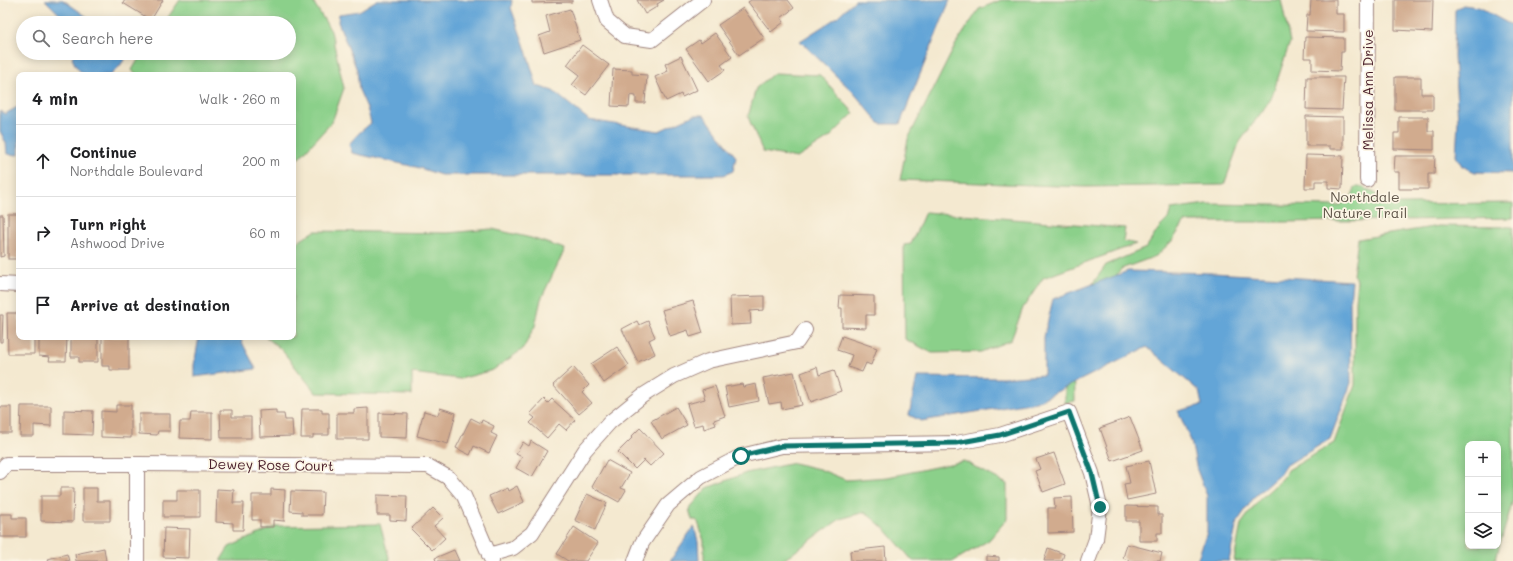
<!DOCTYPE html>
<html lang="en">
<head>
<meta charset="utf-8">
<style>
	body { margin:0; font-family:Mali,sans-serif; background:#f6f6f6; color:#202124 }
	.controls { position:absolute; right:12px; bottom:12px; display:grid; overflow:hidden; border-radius:8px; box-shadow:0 2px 10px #0003 }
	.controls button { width:36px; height:36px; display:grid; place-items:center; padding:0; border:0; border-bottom:1px solid #e0e0e0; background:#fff; color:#202124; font:20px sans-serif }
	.stop { position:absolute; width:12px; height:12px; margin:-9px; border:3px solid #0f766e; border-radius:50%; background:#fff }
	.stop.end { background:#0f766e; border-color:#fff; box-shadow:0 1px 4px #0008 }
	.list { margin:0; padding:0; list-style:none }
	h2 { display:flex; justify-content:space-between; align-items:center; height:52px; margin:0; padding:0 16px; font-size:17px }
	h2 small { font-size:13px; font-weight:400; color:#757577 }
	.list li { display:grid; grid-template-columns:26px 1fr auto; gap:12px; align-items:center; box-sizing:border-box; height:72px; padding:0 16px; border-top:1px solid #e0e0e0 }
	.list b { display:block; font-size:15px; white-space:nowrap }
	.list p { margin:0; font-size:13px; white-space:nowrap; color:#757577 }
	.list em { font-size:13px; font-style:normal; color:#757577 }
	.icon { flex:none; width:22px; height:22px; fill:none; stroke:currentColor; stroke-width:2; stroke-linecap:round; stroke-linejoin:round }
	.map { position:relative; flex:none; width:1513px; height:561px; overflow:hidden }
	.search { position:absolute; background:#fff; box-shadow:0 2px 10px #0003; left:16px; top:16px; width:280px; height:44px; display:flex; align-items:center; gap:10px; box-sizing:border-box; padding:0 14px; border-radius:22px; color:#757577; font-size:15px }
	.panel { position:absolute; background:#fff; box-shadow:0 2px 10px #0003; left:16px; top:72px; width:280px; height:268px; border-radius:8px }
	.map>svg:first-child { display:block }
	.green { fill:#8bd08a; stroke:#6a785a; fill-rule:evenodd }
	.water { fill:#63a5d7; stroke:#566281 }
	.building { fill:#d1ab8e }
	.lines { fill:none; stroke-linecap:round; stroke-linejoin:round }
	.minor-casing { stroke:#9f847e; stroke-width:16 }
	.minor { stroke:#fff; stroke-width:14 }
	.route { stroke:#0f766e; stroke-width:5 }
	.labels { text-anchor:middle; stroke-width:3.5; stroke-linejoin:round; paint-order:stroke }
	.street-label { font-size:14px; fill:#4a1f2b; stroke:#fcf5e5 }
	.park-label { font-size:14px; fill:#5e5448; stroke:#fcf5e5 }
</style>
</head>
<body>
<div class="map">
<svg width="1513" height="561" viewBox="0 0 1513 561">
	<rect width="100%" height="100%" fill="#fcf5e5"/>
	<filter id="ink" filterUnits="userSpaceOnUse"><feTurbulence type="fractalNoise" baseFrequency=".025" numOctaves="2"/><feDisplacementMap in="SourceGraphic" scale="8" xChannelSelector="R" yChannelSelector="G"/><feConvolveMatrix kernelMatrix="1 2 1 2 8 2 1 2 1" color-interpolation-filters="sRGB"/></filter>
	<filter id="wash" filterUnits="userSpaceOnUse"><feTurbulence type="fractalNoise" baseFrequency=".012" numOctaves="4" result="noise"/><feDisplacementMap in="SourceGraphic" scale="16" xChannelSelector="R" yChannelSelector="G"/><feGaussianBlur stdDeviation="0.9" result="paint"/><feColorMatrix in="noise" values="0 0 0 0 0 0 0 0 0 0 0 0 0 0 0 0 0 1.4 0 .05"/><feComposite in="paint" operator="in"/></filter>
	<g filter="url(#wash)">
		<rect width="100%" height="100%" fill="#f4e9d0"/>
		<g class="green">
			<path d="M 180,0 L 312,0 L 331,31 L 344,88 L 332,122 L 300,157 L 293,161 L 293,75 L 136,75 L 132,70 L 142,53 L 289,53 L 289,23 L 164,23 Z"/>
			<path d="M 1001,0 L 1281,0 L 1290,42 L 1271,99 L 1239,143 L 1224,185 L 1085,187 L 900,180 L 908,139 L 956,44 L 979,9 Z"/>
			<path d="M 774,73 L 820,75 L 854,113 L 830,137 L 797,158 L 763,152 L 748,117 L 756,88 Z"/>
			<path d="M 1355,187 L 1364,187 L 1367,190 L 1375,193 L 1383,201 L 1400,204 L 1513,203 L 1513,218 L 1287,222 L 1185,222 L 1172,241 L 1156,256 L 1121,269 L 1074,331 L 1075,401 L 1065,403 L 1065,379 L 1059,331 L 1106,265 L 1146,248 L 1159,228 L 1168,219 L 1171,209 L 1206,204 L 1339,206 C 1347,200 1354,197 1355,187 Z"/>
			<path d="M 925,212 L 1125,228 L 1123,241 L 1136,244 L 1043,278 L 1023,308 L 1011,340 L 981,352 L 932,353 L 905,339 L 904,245 L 911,244 Z"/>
			<path d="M 1439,226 L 1513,227 L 1513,500 L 1496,558 L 1492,561 L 1234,561 L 1241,524 L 1259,500 L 1283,478 L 1288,470 L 1334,443 L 1355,385 L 1355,301 L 1357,280 L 1355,277 L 1353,275 L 1358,239 ZM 1468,444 L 1498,444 L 1498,546 L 1468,546 Z"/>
			<path d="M 492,229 L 531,238 L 565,249 L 541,299 L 535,326 L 523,349 L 493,370 L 460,379 L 412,373 L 412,395 L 316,393 L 281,349 L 266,337 L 293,337 L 293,245 L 315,231 L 447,233 Z"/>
			<path d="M 964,461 L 1007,484 L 1007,519 L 989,540 L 954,561 L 913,561 L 886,530 L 865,512 L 840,519 L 782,561 L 704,561 L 704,541 L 698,522 L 696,520 L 692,520 L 689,509 L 707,488 L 746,473 L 794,463 L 819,469 L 846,480 L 888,477 Z"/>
			<path d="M 380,524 L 390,561 L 220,561 L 229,547 L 277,526 Z"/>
		</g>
		<g class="water">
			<path d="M 45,0 L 63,0 L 96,23 L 68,23 Z"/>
			<path d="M 377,0 L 512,0 L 511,8 L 523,41 L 537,86 L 553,91 L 589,120 L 659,131 L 694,115 L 704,115 L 736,157 L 733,171 L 724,175 L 441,175 L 416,167 L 352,153 L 349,144 L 359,133 L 371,123 L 367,108 L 359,90 L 357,70 L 338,22 L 339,14 L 359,11 Z"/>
			<path d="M 855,0 L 950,0 L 900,124 L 880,124 L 853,92 L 800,41 L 836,18 Z"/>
			<path d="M 1463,5 L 1478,7 L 1513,26 L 1513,173 L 1475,172 L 1462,166 L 1456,156 L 1458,122 L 1454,56 L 1455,10 Z"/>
			<path d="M 74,53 L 129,53 L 119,67 L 111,75 C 89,75 81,80 72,58 Z"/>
			<path d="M 19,106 L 19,155 L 7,154 L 6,143 L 0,131 L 0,111 L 5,114 Z"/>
			<path d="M 1128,271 L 1213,273 L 1352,281 L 1350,301 L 1351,383 L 1330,439 L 1285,466 L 1280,474 L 1255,496 L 1237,522 L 1229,561 L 1197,561 L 1207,532 L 1207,496 L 1197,470 L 1191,441 L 1178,411 L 1202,405 L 1199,391 L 1147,347 L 1036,402 L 921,421 L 909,415 L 917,377 L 1002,378 L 1044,375 L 1044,337 L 1053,299 Z"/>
			<path d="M 199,337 L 240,337 L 244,346 L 256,369 L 194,377 L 194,365 Z"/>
			<path d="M 694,526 L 698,541 L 699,561 L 670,561 Z"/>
		</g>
		<g id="blocks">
			<g class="building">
				<path d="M 125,0 L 163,0 L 151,20 L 123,3 Z"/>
				<path d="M 532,0 L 572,0 L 572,2 L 532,3 Z"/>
				<path d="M 637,0 L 664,0 L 657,4 L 658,6 L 645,14 Z"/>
				<path d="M 751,0 L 788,0 L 794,8 L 781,18 L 784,22 L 771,32 L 748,2 Z"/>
				<path d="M 1311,0 L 1336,0 L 1336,14 L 1344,14 L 1344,32 L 1306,31 L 1307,15 L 1310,15 Z"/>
				<path d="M 1395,0 L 1433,0 L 1432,32 L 1395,30 Z"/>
				<path d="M 743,8 L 764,38 L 739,55 L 718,25 Z"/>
				<path d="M 570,9 L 580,40 L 544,52 L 539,36 L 550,32 L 546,16 Z"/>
				<path d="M 715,33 L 732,57 L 721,65 L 725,70 L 709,81 L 686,49 L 699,40 L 701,43 Z"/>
				<path d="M 1305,37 L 1344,38 L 1344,52 L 1341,52 L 1340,71 L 1312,70 L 1312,58 L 1304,58 Z"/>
				<path d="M 582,45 L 609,65 L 586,95 L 572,85 L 580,75 L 567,65 Z"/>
				<path d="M 681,56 L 697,90 L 682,97 L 681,94 L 666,101 L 655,77 L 668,71 L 665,64 Z"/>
				<path d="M 613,69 L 632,70 L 632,74 L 647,75 L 645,103 L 636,103 L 636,96 L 630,95 L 629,107 L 611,106 Z"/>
				<path d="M 1307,77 L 1344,77 L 1342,110 L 1306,109 Z"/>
				<path d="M 1395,77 L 1421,77 L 1421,94 L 1433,94 L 1433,110 L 1395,110 Z"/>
				<path d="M 1306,116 L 1343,117 L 1343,149 L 1330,149 L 1330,146 L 1306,146 Z"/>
				<path d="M 1399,117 L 1428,117 L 1428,131 L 1434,131 L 1434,150 L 1394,149 L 1394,133 L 1399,133 Z"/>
				<path d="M 1306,155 L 1343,156 L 1342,189 L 1328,188 L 1328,181 L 1315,181 L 1315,188 L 1305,188 Z"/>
				<path d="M 1395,156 L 1435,156 L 1434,174 L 1428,174 L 1428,189 L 1399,189 L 1399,172 L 1394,172 Z"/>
				<rect x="8" y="214" width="11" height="45"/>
				<path d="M 0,215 L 3,215 L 4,256 L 0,257 Z"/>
				<path d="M 840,295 L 874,296 L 874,315 L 866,315 L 866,328 L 842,327 L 842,308 L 839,308 Z"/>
				<path d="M 764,296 L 764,310 L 750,311 L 751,324 L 731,325 L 730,297 Z"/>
				<path d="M 693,301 L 703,333 L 690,337 L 688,330 L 670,336 L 662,310 Z"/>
				<path d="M 7,313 L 19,313 L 19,337 L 34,337 L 34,354 L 8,354 Z"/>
				<path d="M 0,315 L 3,315 L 2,342 L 0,342 Z"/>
				<path d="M 637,321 L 639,325 L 648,321 L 655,337 L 649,340 L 655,354 L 638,362 L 622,329 Z"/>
				<path d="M 842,336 L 877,348 L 871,365 L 866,363 L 862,372 L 848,367 L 852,355 L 837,350 Z"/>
				<path d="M 39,337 L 67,337 L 66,361 L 49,361 L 50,357 L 39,356 Z"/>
				<path d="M 71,337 L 98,337 L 98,362 L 79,362 L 79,357 L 71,357 Z"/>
				<path d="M 102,337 L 129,337 L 129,370 L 110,370 L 110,366 L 102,366 Z"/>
				<path d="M 617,347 L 629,365 L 604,383 L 591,364 Z"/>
				<path d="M 573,367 L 589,385 L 582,392 L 592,403 L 579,414 L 553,385 Z"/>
				<path d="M 817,367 L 819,375 L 834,370 L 841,391 L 811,402 L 801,373 Z"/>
				<path d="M 794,372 L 802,405 L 782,409 L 781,402 L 769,404 L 763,378 Z"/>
				<path d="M 742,384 L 743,387 L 756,384 L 759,401 L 729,407 L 725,387 Z"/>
				<path d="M 715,386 L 725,416 L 714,420 L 716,425 L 704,429 L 703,424 L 694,426 L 687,404 L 705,399 L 702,390 Z"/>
				<path d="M 544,399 L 548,403 L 552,399 L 575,420 L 566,430 L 559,424 L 547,438 L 530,423 L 535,418 L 530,414 Z"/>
				<path d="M 116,405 L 131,405 L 131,438 L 101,437 L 101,411 L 116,412 Z"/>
				<path d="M 21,406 L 51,406 L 51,426 L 34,425 L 34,436 L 20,436 Z"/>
				<rect x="0" y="407" width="11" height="26"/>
				<path d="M 676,407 L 687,425 L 662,439 L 651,421 Z"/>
				<path d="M 368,408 L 368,439 L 337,439 L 337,413 L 354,413 L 354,409 Z"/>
				<path d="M 440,408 L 456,413 L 448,444 L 417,436 L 424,411 L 438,415 Z"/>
				<path d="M 302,409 L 322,409 L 322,413 L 329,413 L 329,435 L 313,435 L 313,438 L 301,438 Z"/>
				<path d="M 64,410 L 93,411 L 92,435 L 64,434 Z"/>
				<path d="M 220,410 L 232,410 L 232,417 L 251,417 L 251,438 L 221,438 Z"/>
				<path d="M 276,410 L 276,414 L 284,414 L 285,420 L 292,420 L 293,436 L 260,437 L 259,411 Z"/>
				<path d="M 191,412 L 212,412 L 212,439 L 179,438 L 180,421 L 190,421 Z"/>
				<path d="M 379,413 L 408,414 L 407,438 L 379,437 Z"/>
				<path d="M 139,414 L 170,414 L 170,431 L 158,431 L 157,435 L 139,434 Z"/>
				<path d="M 1130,417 L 1143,450 L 1112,461 L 1100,428 Z"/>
				<path d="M 471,418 L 481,423 L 482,420 L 494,426 L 491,433 L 497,436 L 489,453 L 474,446 L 470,455 L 456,448 Z"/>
				<path d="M 640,428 L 664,453 L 650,466 L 644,460 L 635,469 L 618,452 L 632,438 L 631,437 Z"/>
				<path d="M 531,441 L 547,451 L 532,477 L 516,468 L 522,457 L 516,454 L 523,442 L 529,446 Z"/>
				<path d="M 1054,453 L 1065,484 L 1043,492 L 1035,471 L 1040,469 L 1036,459 Z"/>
				<path d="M 607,460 L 630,473 L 621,488 L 626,490 L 619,502 L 592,487 Z"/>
				<path d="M 1149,461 L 1156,494 L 1127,500 L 1124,484 L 1130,483 L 1126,466 Z"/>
				<path d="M 517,486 L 524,502 L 498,514 L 489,496 L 507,488 L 508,491 Z"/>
				<path d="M 60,488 L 74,488 L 73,522 L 41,521 L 41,496 L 60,496 Z"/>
				<path d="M 83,488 L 97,488 L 97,501 L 110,501 L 110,521 L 83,521 Z"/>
				<path d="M 217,489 L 234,490 L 233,503 L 244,503 L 243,530 L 233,530 L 233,523 L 216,522 Z"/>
				<path d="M 271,489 L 285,490 L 284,521 L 273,520 L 273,527 L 260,527 L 260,520 L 252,520 L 252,495 L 271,495 Z"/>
				<path d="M 177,490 L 200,490 L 200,517 L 163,517 L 163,500 L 177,500 Z"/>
				<path d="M 291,491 L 323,492 L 322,515 L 302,515 L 302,512 L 290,511 Z"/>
				<path d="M 587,494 L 607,503 L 595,530 L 575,520 Z"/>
				<path d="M 377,495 L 407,496 L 406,521 L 390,520 L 390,515 L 377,515 Z"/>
				<path d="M 1072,497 L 1073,532 L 1048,533 L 1048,508 L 1055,508 L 1054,498 Z"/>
				<path d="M 1126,506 L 1158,507 L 1158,515 L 1162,515 L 1162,533 L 1157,533 L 1157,541 L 1139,541 L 1139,521 L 1126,521 Z"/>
				<path d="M 433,508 L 443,518 L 434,526 L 445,538 L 432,550 L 411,529 Z"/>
				<path d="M 0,514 L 12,514 L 12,518 L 26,518 L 26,537 L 0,537 Z"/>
				<path d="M 574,527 L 598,543 L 586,561 L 568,561 L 557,554 Z"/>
				<path d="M 164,528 L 190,529 L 189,558 L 163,557 Z"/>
				<path d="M 1127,544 L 1162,553 L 1160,561 L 1130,561 L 1123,558 Z"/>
				<path d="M 885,547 L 886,561 L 851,561 L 850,551 Z"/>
				<path d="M 104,548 L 106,561 L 76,561 L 75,554 Z"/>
				<path d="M 1048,548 L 1064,554 L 1062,561 L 1044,561 Z"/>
				<path d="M 454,550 L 459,561 L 436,561 L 435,558 Z"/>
				<path d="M 67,554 L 69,561 L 49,561 L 48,559 Z"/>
				<path d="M 986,556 L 999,557 L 999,561 L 986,561 Z"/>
			</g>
		</g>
	</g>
	<g filter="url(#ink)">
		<use href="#blocks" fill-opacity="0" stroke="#9f847e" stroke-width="1"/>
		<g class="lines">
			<defs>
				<g id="minor">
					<path d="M 600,0 L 607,21 L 625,36 L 652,40 L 703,0"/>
					<path d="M 1367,180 L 1368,0"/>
					<path d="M 0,284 L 19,285"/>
					<path d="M 137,464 L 137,561"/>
					<path d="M 0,472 L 6,464 L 137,464 L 428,466 L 449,478 L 464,496 L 492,561"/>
					<path d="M 489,555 L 513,548 L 532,533 L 585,450 L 610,422 L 642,396 L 674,376 L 708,361 L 797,342 L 805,330"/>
					<path d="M 635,561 L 642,543 L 668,505 L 701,477 L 741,456 L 782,446 L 956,443 L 1000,435 L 1069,412 L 1092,473 L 1100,507 L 1096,539 L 1088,561"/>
				</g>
			</defs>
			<use href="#minor" class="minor-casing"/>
			<use href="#minor" class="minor"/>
		</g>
	</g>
	<g class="lines" filter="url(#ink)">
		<path class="route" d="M 741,456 L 782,446 L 956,443 L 1000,435 L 1069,412 L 1092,473 L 1100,507"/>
	</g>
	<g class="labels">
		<g class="street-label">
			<text transform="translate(1368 90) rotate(-90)" y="5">Melissa Ann Drive</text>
			<text transform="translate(271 465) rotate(1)" y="5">Dewey Rose Court</text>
		</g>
		<g class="park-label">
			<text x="1365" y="202">Northdale<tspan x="1365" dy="16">Nature Trail</tspan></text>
		</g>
	</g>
</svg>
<div class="controls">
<button>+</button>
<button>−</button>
<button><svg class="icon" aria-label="layers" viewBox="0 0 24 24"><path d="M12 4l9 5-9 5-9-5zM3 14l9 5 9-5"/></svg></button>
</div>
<div class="stop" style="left:741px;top:456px"></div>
<div class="stop end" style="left:1100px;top:507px"></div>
<div class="search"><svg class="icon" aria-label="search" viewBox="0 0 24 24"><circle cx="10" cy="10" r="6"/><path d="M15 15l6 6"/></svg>Search here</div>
<section class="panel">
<h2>4 min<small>Walk · 260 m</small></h2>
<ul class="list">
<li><svg class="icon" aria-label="ahead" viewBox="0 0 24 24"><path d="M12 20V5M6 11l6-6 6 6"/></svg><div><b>Continue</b><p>Northdale Boulevard</p></div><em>200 m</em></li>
<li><svg class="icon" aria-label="right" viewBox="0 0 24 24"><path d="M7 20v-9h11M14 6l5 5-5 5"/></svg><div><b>Turn right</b><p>Ashwood Drive</p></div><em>60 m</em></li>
<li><svg class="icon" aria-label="arrive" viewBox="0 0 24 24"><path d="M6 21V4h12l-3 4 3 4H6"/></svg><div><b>Arrive at destination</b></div></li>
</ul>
</section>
</div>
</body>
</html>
